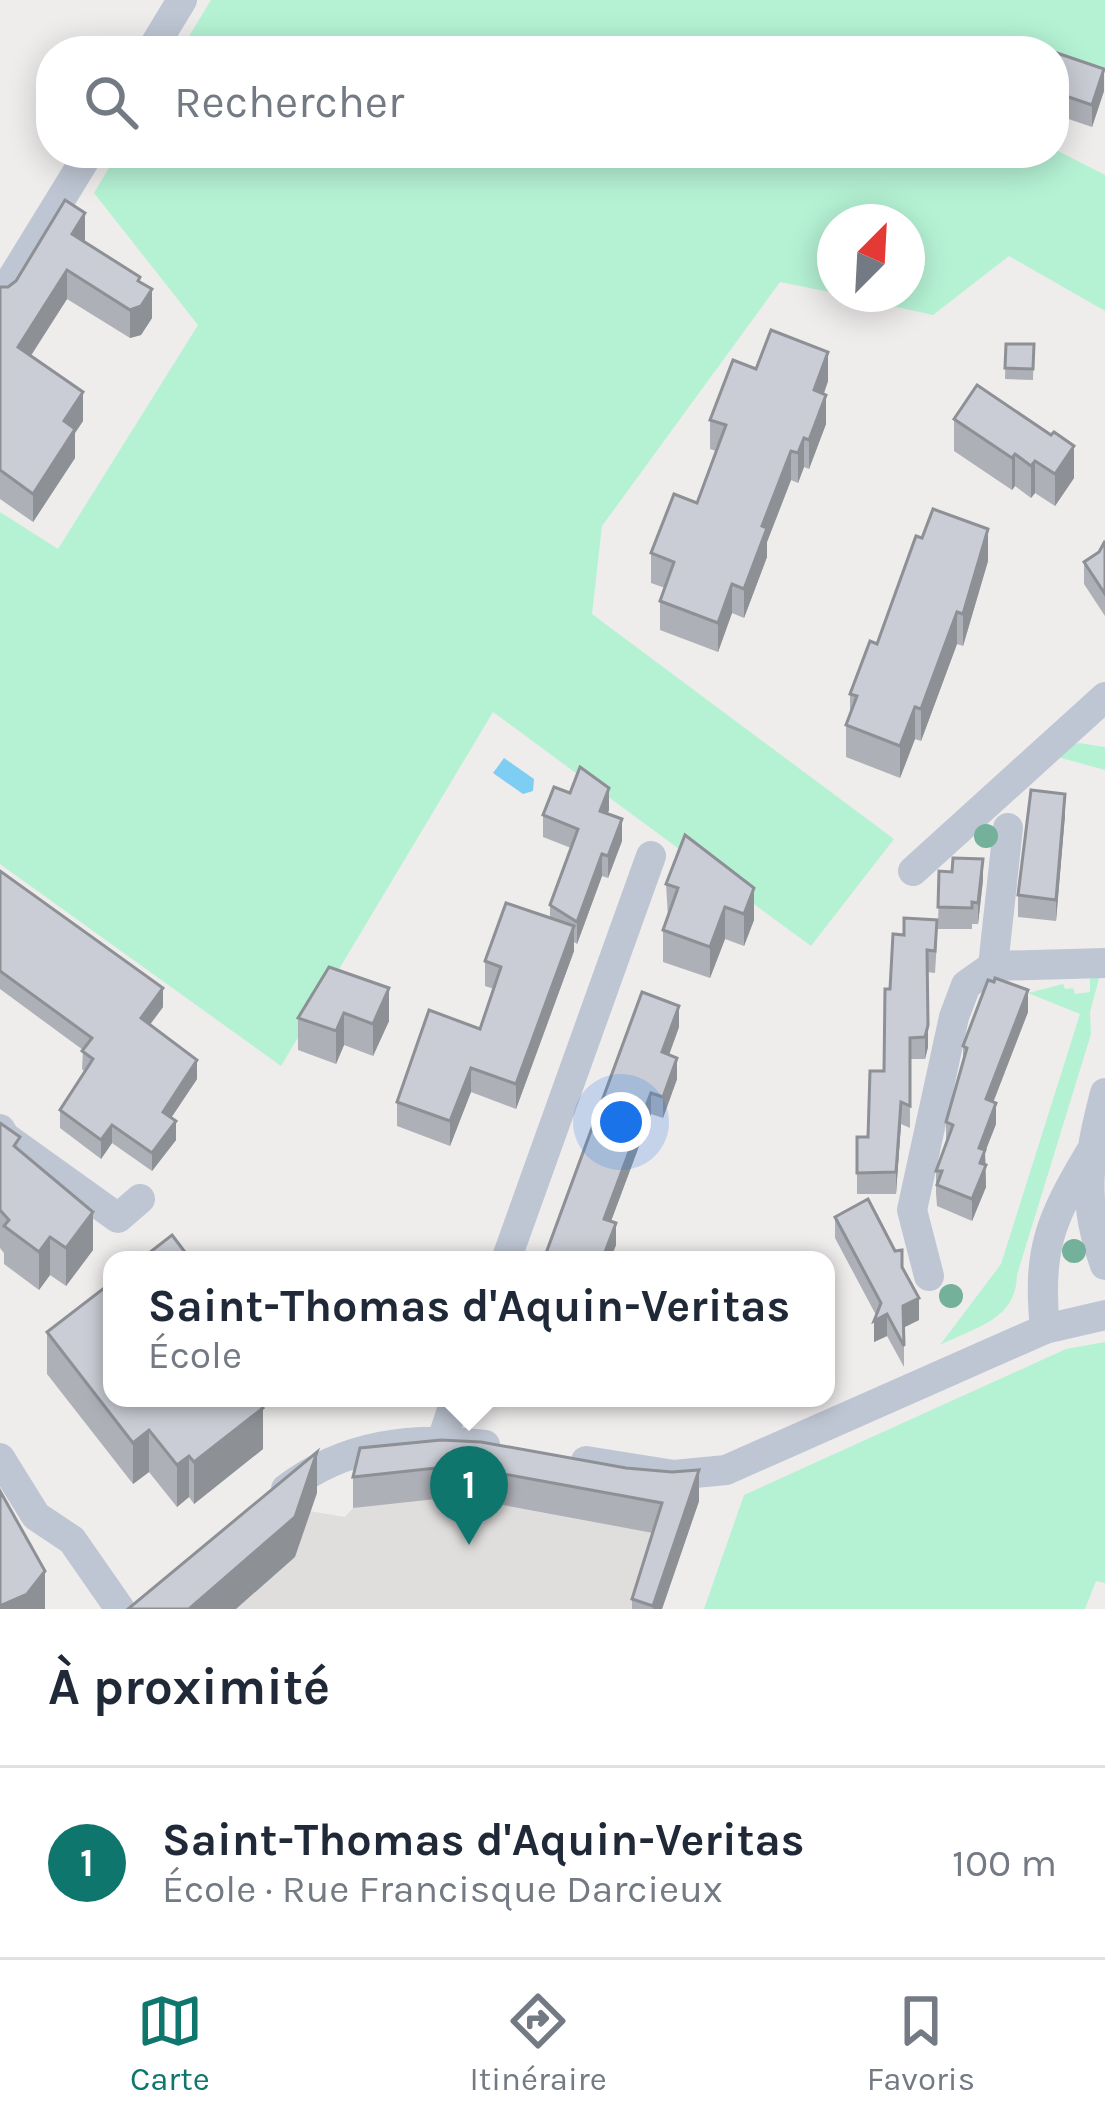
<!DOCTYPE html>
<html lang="fr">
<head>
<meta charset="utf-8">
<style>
	body { margin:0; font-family:Karla,sans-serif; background:#f6f6f7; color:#1f2937 }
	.compass { position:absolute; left:817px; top:204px; width:108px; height:108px; border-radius:50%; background:#fff; box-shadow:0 6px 30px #0003; rotate:24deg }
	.you { position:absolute; left:621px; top:1122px; width:42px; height:42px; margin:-30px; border:9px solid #fff; border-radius:50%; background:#1a73e8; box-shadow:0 0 0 18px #1a73e833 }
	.badge { display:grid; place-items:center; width:78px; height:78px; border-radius:50%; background:#0f766e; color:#fff; font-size:39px; font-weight:700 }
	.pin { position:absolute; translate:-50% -99px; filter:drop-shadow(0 3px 6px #0008) }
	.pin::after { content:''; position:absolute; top:63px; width:42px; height:36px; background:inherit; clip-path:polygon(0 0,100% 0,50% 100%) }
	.popup { position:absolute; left:103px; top:1251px; width:732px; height:156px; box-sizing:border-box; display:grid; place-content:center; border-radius:24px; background:#fff; filter:drop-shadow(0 3px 9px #0005); font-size:39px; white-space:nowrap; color:#747a83 }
	.popup b { font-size:45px; color:#1f2937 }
	.popup::after { content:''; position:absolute; left:50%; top:100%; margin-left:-24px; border:24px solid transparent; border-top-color:#fff }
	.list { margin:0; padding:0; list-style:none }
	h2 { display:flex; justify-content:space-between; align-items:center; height:156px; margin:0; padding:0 48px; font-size:51px }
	h2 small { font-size:39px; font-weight:400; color:#747a83 }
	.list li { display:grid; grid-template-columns:78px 1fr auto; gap:36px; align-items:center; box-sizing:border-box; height:192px; padding:0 48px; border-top:3px solid #e0e1e3 }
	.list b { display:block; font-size:45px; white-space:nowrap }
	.list p { margin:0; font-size:39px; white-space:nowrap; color:#747a83 }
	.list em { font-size:39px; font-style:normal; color:#747a83 }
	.icon { flex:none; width:66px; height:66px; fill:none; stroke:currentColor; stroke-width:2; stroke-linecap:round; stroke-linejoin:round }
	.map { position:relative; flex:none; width:1105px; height:1609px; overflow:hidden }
	.search { position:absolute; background:#fff; box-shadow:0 6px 30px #0003; left:36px; right:36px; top:36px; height:132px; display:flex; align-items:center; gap:30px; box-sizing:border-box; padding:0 42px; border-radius:48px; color:#747a83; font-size:45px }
	.sheet { height:348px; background:#fff }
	nav { display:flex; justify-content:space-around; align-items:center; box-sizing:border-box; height:168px; border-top:3px solid #e0e1e3; background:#fff; font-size:33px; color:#747a83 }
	nav a { display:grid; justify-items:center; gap:6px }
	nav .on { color:#0f766e }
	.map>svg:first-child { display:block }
	.education { fill:#e0dddd }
	.green { fill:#b5f2d4 }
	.water { fill:#7ecdf3 }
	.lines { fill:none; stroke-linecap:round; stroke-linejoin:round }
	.minor { stroke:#bec6d3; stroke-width:30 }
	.tree { fill:#73b19a }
	.wall { fill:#aeb0b7 }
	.shaded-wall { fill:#8d9095 }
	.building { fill:#cacdd5; stroke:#8d9095; stroke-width:3 }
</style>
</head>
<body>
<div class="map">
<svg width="1105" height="1609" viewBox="0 0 1105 1609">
	<rect width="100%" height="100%" fill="#efecec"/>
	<path class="education" d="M 360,1479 L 699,1501 L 662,1609 L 176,1609 L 304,1510 L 345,1517 L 353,1508 Z"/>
	<g class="green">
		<path d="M 211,0 L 1105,0 L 1105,71 L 1022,40 L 1018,51 L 180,51 Z"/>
		<path d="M 1054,149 L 1105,175 L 1105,311 L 1009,256 L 933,315 L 838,294 L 907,294 L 907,222 L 835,222 L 835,293 L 780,282 L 602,526 L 592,614 L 894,839 L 811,946 L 493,712 L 281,1066 L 0,864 L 0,512 L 58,549 L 198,325 L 94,193 L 118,153 L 1054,153 Z"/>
		<path d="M 1079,743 L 1105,747 L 1105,770 L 1054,756 L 1065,746 Z"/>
		<path d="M 1090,975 L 1100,975 L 1090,1012 L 1091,1034 L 1017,1275 C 1016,1320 976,1327 940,1345 L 1001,1264 L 1080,1014 L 1028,993 L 1063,984 L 1065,989 L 1073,988 L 1075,994 L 1090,992 Z"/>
		<path d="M 1105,1342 L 1105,1583 L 1096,1581 L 1085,1609 L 704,1609 L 744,1495 L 1066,1349 Z"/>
	</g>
	<path class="water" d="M 504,758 L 534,779 L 533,791 L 523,794 L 493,773 Z"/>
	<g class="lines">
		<g class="minor">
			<path d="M 151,51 L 182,0"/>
			<path d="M 0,298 L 89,153"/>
			<path d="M 913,871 L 1105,697"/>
			<path d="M 993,966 L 1008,828"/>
			<path d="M 1105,1093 C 1088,1159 1081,1200 1105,1265"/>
			<path d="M 0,1129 L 5,1137 L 118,1218 L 140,1199"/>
			<path d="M 506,1260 L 651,856"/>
			<path d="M 929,1276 L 912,1210 L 954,1017 L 966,985 L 993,966 L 1105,963"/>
			<path d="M 1045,1329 C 1037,1250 1050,1220 1090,1153"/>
			<path d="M 442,1440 L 456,1398"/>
			<path d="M 0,1458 L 36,1516 L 72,1540 L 120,1609"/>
			<path d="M 586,1461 L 674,1475 L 726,1470 L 1045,1329 L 1105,1315"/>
			<path d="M 286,1489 C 345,1444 413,1436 485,1445"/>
		</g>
	</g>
	<g class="tree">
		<circle cx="986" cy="836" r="12"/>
		<circle cx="1074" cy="1251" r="12"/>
		<circle cx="951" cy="1296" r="12"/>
	</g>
	<g class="wall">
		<path d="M 1054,52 L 1104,91 L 1092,127 L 1054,114 Z"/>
		<path d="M 85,242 L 140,282 L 152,318 L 141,335 L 130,338 L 67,299 L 31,356 L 83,421 L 75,433 L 75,458 L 33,522 L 0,499 L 0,287 L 8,287 Z"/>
		<path d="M 1006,344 L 1034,344 L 1033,380 L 1005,379 Z"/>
		<path d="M 756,369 L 828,381 L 824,394 L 826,424 L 809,469 L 804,467 L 798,483 L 791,480 L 767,542 L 767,557 L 744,618 L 732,613 L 718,652 L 660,630 L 660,601 L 665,588 L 651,583 L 651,553 L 697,503 L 716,451 L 710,449 L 710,420 Z"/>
		<path d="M 954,419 L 1074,478 L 1055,506 L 1035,493 L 1031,498 L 1015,486 L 1012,490 L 954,451 Z"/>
		<path d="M 1105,541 L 1105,616 L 1084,584 L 1084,562 L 1099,552 Z"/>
		<path d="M 988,561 L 963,646 L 957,644 L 921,741 L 915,739 L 900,778 L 846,757 L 846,725 L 850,713 L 850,694 L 877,644 Z"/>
		<path d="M 609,810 L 607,814 L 622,841 L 608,878 L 602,876 L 577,944 L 574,942 L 574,951 L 516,1109 L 471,1092 L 450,1146 L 397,1126 L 397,1102 L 480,1029 L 494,989 L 485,986 L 485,961 L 550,918 L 550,905 L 571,848 L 543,837 L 543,815 Z"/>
		<path d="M 1065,815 L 1056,921 L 1018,917 L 1018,895 Z"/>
		<path d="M 0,871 L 163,1007 L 150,1025 L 197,1079 L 171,1118 L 176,1140 L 152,1171 L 112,1143 L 101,1159 L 60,1128 L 60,1110 L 85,1072 L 82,1069 L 83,1050 L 0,989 Z"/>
		<path d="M 939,871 L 983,880 L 978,924 L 972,924 L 972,929 L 938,929 Z"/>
		<path d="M 666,884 L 754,888 L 754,920 L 744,946 L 725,939 L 710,978 L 663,962 L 663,930 L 668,917 Z"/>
		<path d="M 937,941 L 935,973 L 927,972 L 928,1047 L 925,1059 L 910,1059 L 910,1128 L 901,1124 L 896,1194 L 857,1194 L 857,1137 L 868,1137 L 884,1071 L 890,989 Z"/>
		<path d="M 329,967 L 389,1021 L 373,1056 L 344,1045 L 336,1064 L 298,1050 L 298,1018 Z"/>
		<path d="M 1028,1012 L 993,1102 L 996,1124 L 985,1152 L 986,1187 L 972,1221 L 937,1206 L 936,1193 L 936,1171 L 946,1143 L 946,1122 L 963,1061 L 963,1046 Z"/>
		<path d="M 679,1027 L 669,1055 L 677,1079 L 663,1118 L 651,1114 L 611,1221 L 616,1245 L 610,1260 L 545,1260 L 545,1256 Z"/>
		<path d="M 0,1123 L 93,1250 L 66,1286 L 50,1275 L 39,1290 L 4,1264 L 4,1253 L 0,1248 Z"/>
		<path d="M 835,1217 L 902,1267 L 919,1320 L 904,1327 L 904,1367 L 887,1336 L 874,1342 L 876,1315 L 835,1238 Z"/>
		<path d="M 47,1332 L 263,1449 L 194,1504 L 189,1497 L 177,1507 L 149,1472 L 133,1484 L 47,1374 Z"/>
		<path d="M 360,1448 L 699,1501 L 662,1609 L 632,1609 L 632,1599 L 653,1533 L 476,1500 L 436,1499 L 353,1508 L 353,1477 Z"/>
	</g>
	<g class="shaded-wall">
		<path d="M 1104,69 L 1104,91 L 1092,127 L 1092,105 Z"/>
		<path d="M 85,213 L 85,241 L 72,234 Z"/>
		<path d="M 67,270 L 67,299 L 18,375 L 18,347 Z"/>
		<path d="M 140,277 L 140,306 L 152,289 L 152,318 L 141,335 L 130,338 L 130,310 Z"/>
		<path d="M 828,352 L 828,381 L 814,420 L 814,390 Z"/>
		<path d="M 83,392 L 83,421 L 75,433 L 75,458 L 33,522 L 33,494 L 64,421 Z"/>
		<path d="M 826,395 L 826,424 L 809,469 L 809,440 Z"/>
		<path d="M 804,438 L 804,467 L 798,483 L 798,453 Z"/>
		<path d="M 1074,446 L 1074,478 L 1055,506 L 1055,474 Z"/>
		<path d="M 791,451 L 791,480 L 767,542 L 767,557 L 744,618 L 744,589 L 762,526 Z"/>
		<path d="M 1015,454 L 1015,486 L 1012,490 L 1012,458 Z"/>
		<path d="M 1035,461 L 1035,493 L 1031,498 L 1031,466 Z"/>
		<path d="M 988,529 L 988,561 L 963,646 L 963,614 Z"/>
		<path d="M 732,584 L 732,613 L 718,652 L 718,623 Z"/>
		<path d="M 957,612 L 957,644 L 921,741 L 921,709 Z"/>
		<path d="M 915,707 L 915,739 L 900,778 L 900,746 Z"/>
		<path d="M 609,788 L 609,810 L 600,833 L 600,811 Z"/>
		<path d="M 1065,794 L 1065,815 L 1056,921 L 1056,900 Z"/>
		<path d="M 622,819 L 622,841 L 608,878 L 608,856 Z"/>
		<path d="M 602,854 L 602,876 L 577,944 L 577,922 Z"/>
		<path d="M 983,859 L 983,880 L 978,924 L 978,903 Z"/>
		<path d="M 754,888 L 754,920 L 744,946 L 744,914 Z"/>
		<path d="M 725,907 L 725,939 L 710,978 L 710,947 Z"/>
		<path d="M 574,926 L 574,951 L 516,1109 L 516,1084 Z"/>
		<path d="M 163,988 L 163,1007 L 141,1036 L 141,1018 Z"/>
		<path d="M 389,988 L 389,1021 L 373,1056 L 373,1024 Z"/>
		<path d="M 1028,990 L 1028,1012 L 986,1121 L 986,1099 Z"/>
		<path d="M 679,1006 L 679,1027 L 662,1074 L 662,1052 Z"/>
		<path d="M 344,1013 L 344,1045 L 336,1064 L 336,1031 Z"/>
		<path d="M 928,1025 L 928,1047 L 925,1059 L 925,1037 Z"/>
		<path d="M 677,1058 L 677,1079 L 663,1118 L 663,1097 Z"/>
		<path d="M 197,1060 L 197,1079 L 163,1130 L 163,1112 Z"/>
		<path d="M 471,1068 L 471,1092 L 450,1146 L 450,1121 Z"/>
		<path d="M 651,1093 L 651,1114 L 604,1240 L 604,1219 Z"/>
		<path d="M 901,1102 L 901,1124 L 896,1194 L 896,1172 Z"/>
		<path d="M 996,1103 L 996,1124 L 985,1152 L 986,1187 L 972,1221 L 972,1199 L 979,1148 Z"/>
		<path d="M 176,1121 L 176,1140 L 152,1171 L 152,1153 Z"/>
		<path d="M 112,1125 L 112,1143 L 101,1159 L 101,1140 Z"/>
		<path d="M 93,1212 L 93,1250 L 66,1286 L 66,1248 Z"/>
		<path d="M 616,1223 L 616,1245 L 610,1260 L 602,1260 Z"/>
		<path d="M 50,1237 L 50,1275 L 39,1290 L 39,1252 Z"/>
		<path d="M 919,1298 L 919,1320 L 903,1328 L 903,1306 Z"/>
		<path d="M 887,1314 L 887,1336 L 874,1342 L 874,1321 Z"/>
		<path d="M 263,1408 L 263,1449 L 194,1504 L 194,1462 Z"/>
		<path d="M 149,1430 L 149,1472 L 133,1484 L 133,1443 Z"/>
		<path d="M 317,1452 L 317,1493 L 295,1557 L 236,1609 L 189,1609 Z"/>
		<path d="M 189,1456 L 189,1497 L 177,1507 L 177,1465 Z"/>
		<path d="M 699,1470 L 699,1501 L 662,1609 L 653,1609 Z"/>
		<path d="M 45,1571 L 45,1609 L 0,1609 L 0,1606 Z"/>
	</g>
	<g class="building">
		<path d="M 1054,52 L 1104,69 L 1092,105 L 1054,92 Z"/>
		<path d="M 65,200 L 85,213 L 72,234 L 140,277 L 138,281 L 152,289 L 141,306 L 130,310 L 67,270 L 18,347 L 83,392 L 64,421 L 75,429 L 33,494 L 0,470 L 0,287 L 8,287 L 16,281 Z"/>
		<path d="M 771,330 L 828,352 L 814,390 L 826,395 L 809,440 L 804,438 L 798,453 L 791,451 L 762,526 L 767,528 L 744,589 L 732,584 L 718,623 L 660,601 L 674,562 L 651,553 L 674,494 L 697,503 L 726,425 L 710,420 L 733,360 L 756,369 Z"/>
		<path d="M 1006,344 L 1034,344 L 1033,369 L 1005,368 Z"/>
		<path d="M 977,385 L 1051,435 L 1054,432 L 1074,446 L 1055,474 L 1035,461 L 1031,466 L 1015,454 L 1012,458 L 954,419 Z"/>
		<path d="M 933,509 L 988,529 L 963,614 L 957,612 L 921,709 L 915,707 L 900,746 L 846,725 L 857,696 L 850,694 L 870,641 L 877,644 L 916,536 L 922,538 Z"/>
		<path d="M 1105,541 L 1105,594 L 1084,562 L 1099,552 Z"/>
		<path d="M 580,767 L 609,788 L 600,811 L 622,819 L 608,856 L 602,854 L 577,922 L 550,905 L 578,829 L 543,815 L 554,787 L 570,793 Z"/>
		<path d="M 1031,790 L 1065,794 L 1056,900 L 1018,895 Z"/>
		<path d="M 685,835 L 754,888 L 744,914 L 725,907 L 710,947 L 663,930 L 678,888 L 666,884 Z"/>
		<path d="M 953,858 L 983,859 L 978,903 L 972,902 L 972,908 L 938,907 L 939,871 L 952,872 Z"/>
		<path d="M 0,871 L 163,988 L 141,1018 L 197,1060 L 163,1112 L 176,1121 L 152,1153 L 112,1125 L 101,1140 L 60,1110 L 93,1059 L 82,1051 L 92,1038 L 0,971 Z"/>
		<path d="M 506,903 L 574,926 L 516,1084 L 471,1068 L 450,1121 L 397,1102 L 429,1010 L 480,1029 L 501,967 L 485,961 Z"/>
		<path d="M 904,918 L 937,920 L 935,951 L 927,950 L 928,1025 L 925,1037 L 910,1038 L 910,1106 L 901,1102 L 896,1172 L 857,1173 L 857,1137 L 868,1137 L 870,1071 L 884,1071 L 885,989 L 890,989 L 893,934 L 904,935 Z"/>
		<path d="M 329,967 L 389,988 L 373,1024 L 344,1013 L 336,1031 L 298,1018 Z"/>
		<path d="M 995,978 L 1028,990 L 986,1099 L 996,1103 L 979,1148 L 985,1150 L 980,1163 L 986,1165 L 972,1199 L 937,1185 L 942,1171 L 936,1171 L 953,1125 L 946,1122 L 967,1048 L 963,1046 L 988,980 L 994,982 Z"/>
		<path d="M 642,992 L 679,1006 L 662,1052 L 677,1058 L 663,1097 L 651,1093 L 604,1219 L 616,1223 L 602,1260 L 555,1260 L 545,1256 Z"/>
		<path d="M 0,1123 L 20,1137 L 14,1146 L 93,1212 L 66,1248 L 50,1237 L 39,1252 L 4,1226 L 9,1220 L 0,1210 Z"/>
		<path d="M 868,1199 L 895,1251 L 902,1250 L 902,1267 L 919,1298 L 903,1306 L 904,1346 L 887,1314 L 874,1321 L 881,1303 L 835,1217 Z"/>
		<path d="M 172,1235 L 191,1260 L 140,1260 Z"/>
		<path d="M 112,1282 L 112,1398 L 256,1398 L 263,1408 L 194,1462 L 189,1456 L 177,1465 L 149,1430 L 133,1443 L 47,1332 Z"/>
		<path d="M 441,1440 L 481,1442 L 626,1468 L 672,1472 L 699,1470 L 653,1606 L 632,1599 L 662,1503 L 476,1469 L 436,1468 L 353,1477 L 360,1448 Z"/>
		<path d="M 317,1452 L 295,1517 L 189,1609 L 128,1609 Z"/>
		<path d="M 0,1491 L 45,1571 L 27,1594 L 0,1606 Z"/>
	</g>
</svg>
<svg class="compass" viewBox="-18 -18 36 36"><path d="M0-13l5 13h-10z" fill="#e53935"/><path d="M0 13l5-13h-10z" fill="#747a83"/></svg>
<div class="you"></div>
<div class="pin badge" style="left:469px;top:1545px">1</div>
<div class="popup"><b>Saint-Thomas d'Aquin-Veritas</b>École</div>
<div class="search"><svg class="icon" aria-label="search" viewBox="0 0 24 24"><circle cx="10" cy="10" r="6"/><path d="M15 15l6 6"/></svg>Rechercher</div>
</div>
<section class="sheet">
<h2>À proximité<small></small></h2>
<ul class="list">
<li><span class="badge">1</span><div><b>Saint-Thomas d'Aquin-Veritas</b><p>École · Rue Francisque Darcieux</p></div><em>100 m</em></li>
</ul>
</section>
<nav>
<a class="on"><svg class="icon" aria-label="map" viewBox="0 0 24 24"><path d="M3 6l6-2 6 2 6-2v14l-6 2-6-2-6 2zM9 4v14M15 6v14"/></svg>Carte</a>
<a><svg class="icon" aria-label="directions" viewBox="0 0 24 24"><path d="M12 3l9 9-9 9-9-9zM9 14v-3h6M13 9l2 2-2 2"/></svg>Itinéraire</a>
<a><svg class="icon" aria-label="saved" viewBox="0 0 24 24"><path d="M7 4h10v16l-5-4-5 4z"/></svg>Favoris</a>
</nav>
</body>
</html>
